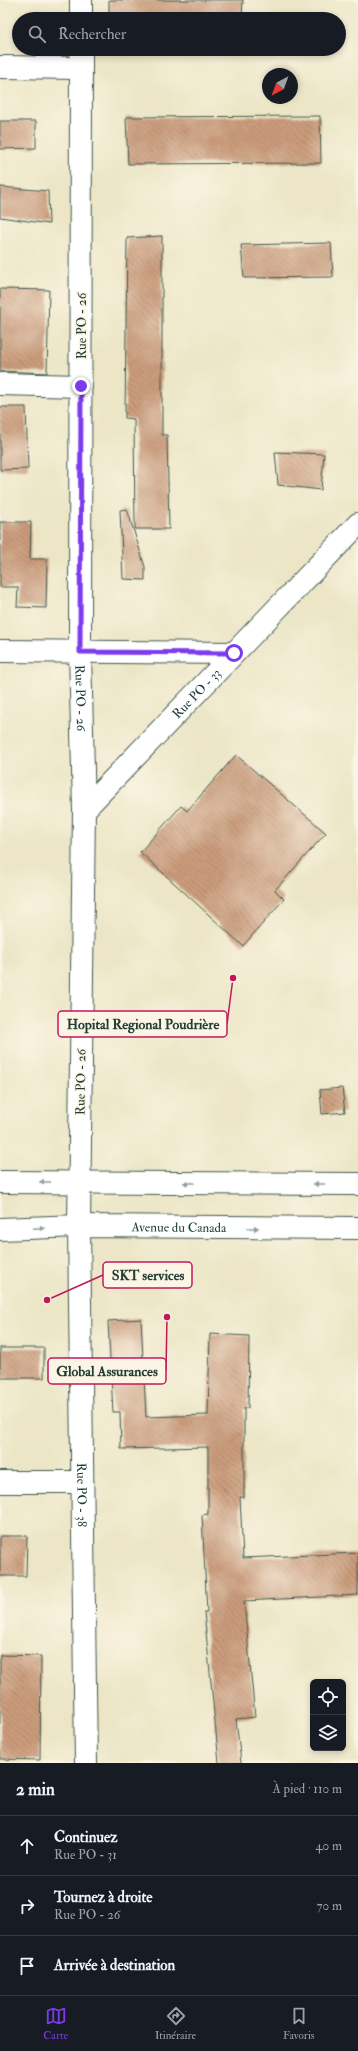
<!DOCTYPE html>
<html lang="fr">
<head>
<meta charset="utf-8">
<style>
	body { margin:0; font-family:"IM FELL Double Pica",serif; background:#242831; color:#f1f3f6 }
	.controls { position:absolute; right:12px; bottom:12px; display:grid; overflow:hidden; border-radius:6px; box-shadow:0 2px 6px #0003 }
	.controls button { width:36px; height:36px; display:grid; place-items:center; padding:0; border:0; border-bottom:1px solid #363941; background:#171b24; color:#f1f3f6; font:20px sans-serif }
	.compass { position:absolute; left:262px; top:68px; width:36px; height:36px; border-radius:50%; background:#171b24; box-shadow:0 2px 6px #0003; rotate:221deg }
	.stop { position:absolute; width:12px; height:12px; margin:-9px; border:3px solid #7c3aed; border-radius:50%; background:#fff }
	.stop.end { background:#7c3aed; border-color:#fff; box-shadow:0 1px 4px #0008 }
	.list { margin:0; padding:0; list-style:none }
	h2 { display:flex; justify-content:space-between; align-items:center; height:52px; margin:0; padding:0 16px; font-size:17px }
	h2 small { font-size:13px; font-weight:400; color:#9ea1a6 }
	.list li { display:grid; grid-template-columns:26px 1fr auto; gap:12px; align-items:center; box-sizing:border-box; height:60px; padding:0 16px; border-top:1px solid #363941 }
	.list b { display:block; font-size:15px; white-space:nowrap }
	.list p { margin:0; font-size:13px; white-space:nowrap; color:#9ea1a6 }
	.list em { font-size:13px; font-style:normal; color:#9ea1a6 }
	.icon { flex:none; width:22px; height:22px; fill:none; stroke:currentColor; stroke-width:2; stroke-linecap:round; stroke-linejoin:round }
	.map { position:relative; flex:none; width:358px; height:1763px; overflow:hidden }
	.search { position:absolute; background:#171b24; box-shadow:0 2px 6px #0003; left:12px; right:12px; top:12px; height:44px; display:flex; align-items:center; gap:10px; box-sizing:border-box; padding:0 14px; border-radius:22px; color:#9ea1a6; font-size:15px }
	.sheet { height:232px; background:#171b24 }
	nav { display:flex; justify-content:space-around; align-items:center; box-sizing:border-box; height:56px; border-top:1px solid #363941; background:#171b24; font-size:11px; color:#9ea1a6 }
	nav a { display:grid; justify-items:center; gap:2px }
	nav .on { color:#7c3aed }
	.map>svg:first-child { display:block }
	.building { fill:url(#building-back-hatch) }
	.lines { fill:none; stroke-linecap:round; stroke-linejoin:round }
	.minor-casing { stroke:#3e564a; stroke-width:24 }
	.minor { stroke:#fff; stroke-width:22 }
	.oneway { fill:#8f9e9a }
	.route { stroke:#7c3aed; stroke-width:5 }
	.labels { text-anchor:middle; stroke-width:3; stroke-linejoin:round; paint-order:stroke }
	.street-label { font-size:13px; fill:#1f3d34; stroke:#fcf5e5 }
	.leader { fill:none; stroke:#c2185b; stroke-width:1.5 }
	.callout-dot { fill:#c2185b; stroke:#fcf5e5; stroke-width:1.5 }
	.callout { fill:#fcf5e5; stroke:#c2185b; stroke-width:1.5 }
	.callout-label { font-size:14px; text-anchor:middle; font-weight:bold; fill:#1f3d34 }
</style>
</head>
<body>
<div class="map">
<svg width="358" height="1763" viewBox="0 0 358 1763">
	<defs>
		<pattern id="building-back-hatch" width="6" height="6" patternUnits="userSpaceOnUse"><rect width="6" height="6" fill="#cb9c7b"/><path d="M-1 5l2 2M0 0l6 6M5-1l2 2" fill="none" stroke="#a48066"/></pattern>
	</defs>
	<rect width="100%" height="100%" fill="#fcf5e5"/>
	<filter id="ink" filterUnits="userSpaceOnUse"><feTurbulence type="fractalNoise" baseFrequency=".025" numOctaves="2"/><feDisplacementMap in="SourceGraphic" scale="8" xChannelSelector="R" yChannelSelector="G"/><feConvolveMatrix kernelMatrix="1 2 1 2 8 2 1 2 1" color-interpolation-filters="sRGB"/></filter>
	<filter id="wash" filterUnits="userSpaceOnUse"><feTurbulence type="fractalNoise" baseFrequency=".012" numOctaves="4" result="noise"/><feDisplacementMap in="SourceGraphic" scale="16" xChannelSelector="R" yChannelSelector="G"/><feGaussianBlur stdDeviation="0.9" result="paint"/><feColorMatrix in="noise" values="0 0 0 0 0 0 0 0 0 0 0 0 0 0 0 0 0 1.4 0 .05"/><feComposite in="paint" operator="in"/></filter>
	<g filter="url(#wash)">
		<rect width="100%" height="100%" fill="#ece6c7"/>
		<g id="blocks">
			<g class="building">
				<path d="M 109,0 L 243,0 L 242,19 L 109,19 Z"/>
				<path d="M 320,116 L 321,163 L 128,164 L 126,117 Z"/>
				<path d="M 0,121 L 36,121 L 36,148 L 0,149 Z"/>
				<path d="M 0,187 L 48,191 L 49,224 L 0,217 Z"/>
				<path d="M 162,236 L 162,435 L 167,435 L 169,529 L 135,529 L 134,419 L 125,418 L 127,238 Z"/>
				<path d="M 331,243 L 333,277 L 244,278 L 241,245 Z"/>
				<path d="M 0,289 L 49,290 L 47,373 L 0,371 Z"/>
				<path d="M 0,407 L 26,407 L 28,469 L 0,470 Z"/>
				<path d="M 275,452 L 324,454 L 321,490 L 278,485 Z"/>
				<path d="M 127,509 L 145,567 L 145,580 L 123,579 L 120,510 Z"/>
				<path d="M 0,522 L 31,522 L 30,559 L 47,559 L 46,608 L 17,607 L 18,587 L 0,587 Z"/>
				<path d="M 236,755 L 326,833 L 275,890 L 284,899 L 243,946 L 140,852 L 181,806 L 187,811 Z"/>
				<path d="M 342,1088 L 345,1112 L 322,1114 L 320,1090 Z"/>
				<path d="M 141,1319 L 146,1417 L 208,1415 L 210,1334 L 249,1336 L 248,1408 L 244,1408 L 244,1497 L 240,1497 L 243,1558 L 358,1553 L 358,1595 L 244,1601 L 255,1717 L 236,1719 L 241,1763 L 219,1763 L 204,1612 L 207,1612 L 202,1515 L 208,1514 L 208,1447 L 121,1449 L 120,1412 L 113,1412 L 108,1321 Z"/>
				<rect x="0" y="1348" width="44" height="30"/>
				<path d="M 0,1536 L 27,1536 L 26,1576 L 0,1576 Z"/>
				<path d="M 0,1655 L 41,1656 L 40,1760 L 0,1759 Z"/>
			</g>
		</g>
	</g>
	<g filter="url(#ink)">
		<use href="#blocks" fill-opacity="0" stroke="#3e564a" stroke-width="1"/>
		<g class="lines">
			<defs>
				<g id="minor">
					<path d="M 81,19 L 81,0"/>
					<path id="s1" d="M 81,49 L 80,652 L 84,810 L 79,1226 L 86,1763"/>
					<path d="M 0,67 L 81,68"/>
					<path d="M 0,384 L 81,386"/>
					<path d="M 0,651 L 234,653"/>
					<path id="s2" d="M 84,810 L 358,524"/>
					<path d="M 0,1182 L 358,1184"/>
					<path id="s3" d="M 0,1229 L 79,1226 L 358,1228"/>
					<path d="M 0,1482 L 82,1482"/>
				</g>
			</defs>
			<use href="#minor" class="minor-casing"/>
			<use href="#minor" class="minor"/>
		</g>
		<defs><path id="oneway-solid" d="M-6-.8H1V-3.2L6.5 0L1 3.2V.8H-6Z"/></defs>
		<g class="oneway">
			<use href="#oneway-solid" transform="translate(45 1182) rotate(180)"/>
			<use href="#oneway-solid" transform="translate(189 1183) rotate(-180)"/>
			<use href="#oneway-solid" transform="translate(319 1184) rotate(-180)"/>
			<use href="#oneway-solid" transform="translate(39 1228) rotate(-2)"/>
			<use href="#oneway-solid" transform="translate(253 1228)"/>
		</g>
	</g>
	<g class="lines" filter="url(#ink)">
		<path class="route" d="M 81,386 L 80,652 L 234,653"/>
	</g>
	<g class="labels">
		<g class="street-label">
			<text transform="translate(81 326) rotate(-90)" y="5">Rue PO - 26</text>
			<text dy="5" stroke="none"><textPath href="#s2" startOffset="162">Rue PO - 33</textPath></text>
			<text dy="5" stroke="none"><textPath href="#s1" startOffset="649">Rue PO - 26</textPath></text>
			<text transform="translate(80 1082) rotate(-89)" y="5">Rue PO - 26</text>
			<text dy="5" stroke="none"><textPath href="#s3" startOffset="179">Avenue du Canada</textPath></text>
			<text dy="5" stroke="none"><textPath href="#s1" startOffset="1446">Rue PO - 38</textPath></text>
		</g>
	</g>
	<path class="leader" d="M233 978L227 1024M47 1300L103 1275M167 1317L166 1371"/>
	<g class="callout-dot">
		<circle cx="233" cy="978" r="4"/>
		<circle cx="47" cy="1300" r="4"/>
		<circle cx="167" cy="1317" r="4"/>
	</g>
	<g class="callout">
		<rect x="58" y="1011" width="169" height="26" rx="4"/>
		<rect x="103" y="1262" width="89" height="26" rx="4"/>
		<rect x="48" y="1358" width="118" height="26" rx="4"/>
	</g>
	<g class="callout-label">
		<text x="143" y="1029">Hopital Regional Poudrière</text>
		<text x="148" y="1280">SKT services</text>
		<text x="107" y="1376">Global Assurances</text>
	</g>
</svg>
<div class="controls">
<button><svg class="icon" aria-label="locate" viewBox="0 0 24 24"><circle cx="12" cy="12" r="6"/><path d="M12 2v4M12 18v4M2 12h4M18 12h4"/></svg></button>
<button><svg class="icon" aria-label="layers" viewBox="0 0 24 24"><path d="M12 4l9 5-9 5-9-5zM3 14l9 5 9-5"/></svg></button>
</div>
<svg class="compass" viewBox="-18 -18 36 36"><path d="M0-13l5 13h-10z" fill="#e53935"/><path d="M0 13l5-13h-10z" fill="#9ea1a6"/></svg>
<div class="stop" style="left:234px;top:653px"></div>
<div class="stop end" style="left:81px;top:386px"></div>
<div class="search"><svg class="icon" aria-label="search" viewBox="0 0 24 24"><circle cx="10" cy="10" r="6"/><path d="M15 15l6 6"/></svg>Rechercher</div>
</div>
<section class="sheet">
<h2>2 min<small>À pied · 110 m</small></h2>
<ul class="list">
<li><svg class="icon" aria-label="ahead" viewBox="0 0 24 24"><path d="M12 20V5M6 11l6-6 6 6"/></svg><div><b>Continuez</b><p>Rue PO - 31</p></div><em>40 m</em></li>
<li><svg class="icon" aria-label="right" viewBox="0 0 24 24"><path d="M7 20v-9h11M14 6l5 5-5 5"/></svg><div><b>Tournez à droite</b><p>Rue PO - 26</p></div><em>70 m</em></li>
<li><svg class="icon" aria-label="arrive" viewBox="0 0 24 24"><path d="M6 21V4h12l-3 4 3 4H6"/></svg><div><b>Arrivée à destination</b></div></li>
</ul>
</section>
<nav>
<a class="on"><svg class="icon" aria-label="map" viewBox="0 0 24 24"><path d="M3 6l6-2 6 2 6-2v14l-6 2-6-2-6 2zM9 4v14M15 6v14"/></svg>Carte</a>
<a><svg class="icon" aria-label="directions" viewBox="0 0 24 24"><path d="M12 3l9 9-9 9-9-9zM9 14v-3h6M13 9l2 2-2 2"/></svg>Itinéraire</a>
<a><svg class="icon" aria-label="saved" viewBox="0 0 24 24"><path d="M7 4h10v16l-5-4-5 4z"/></svg>Favoris</a>
</nav>
</body>
</html>
